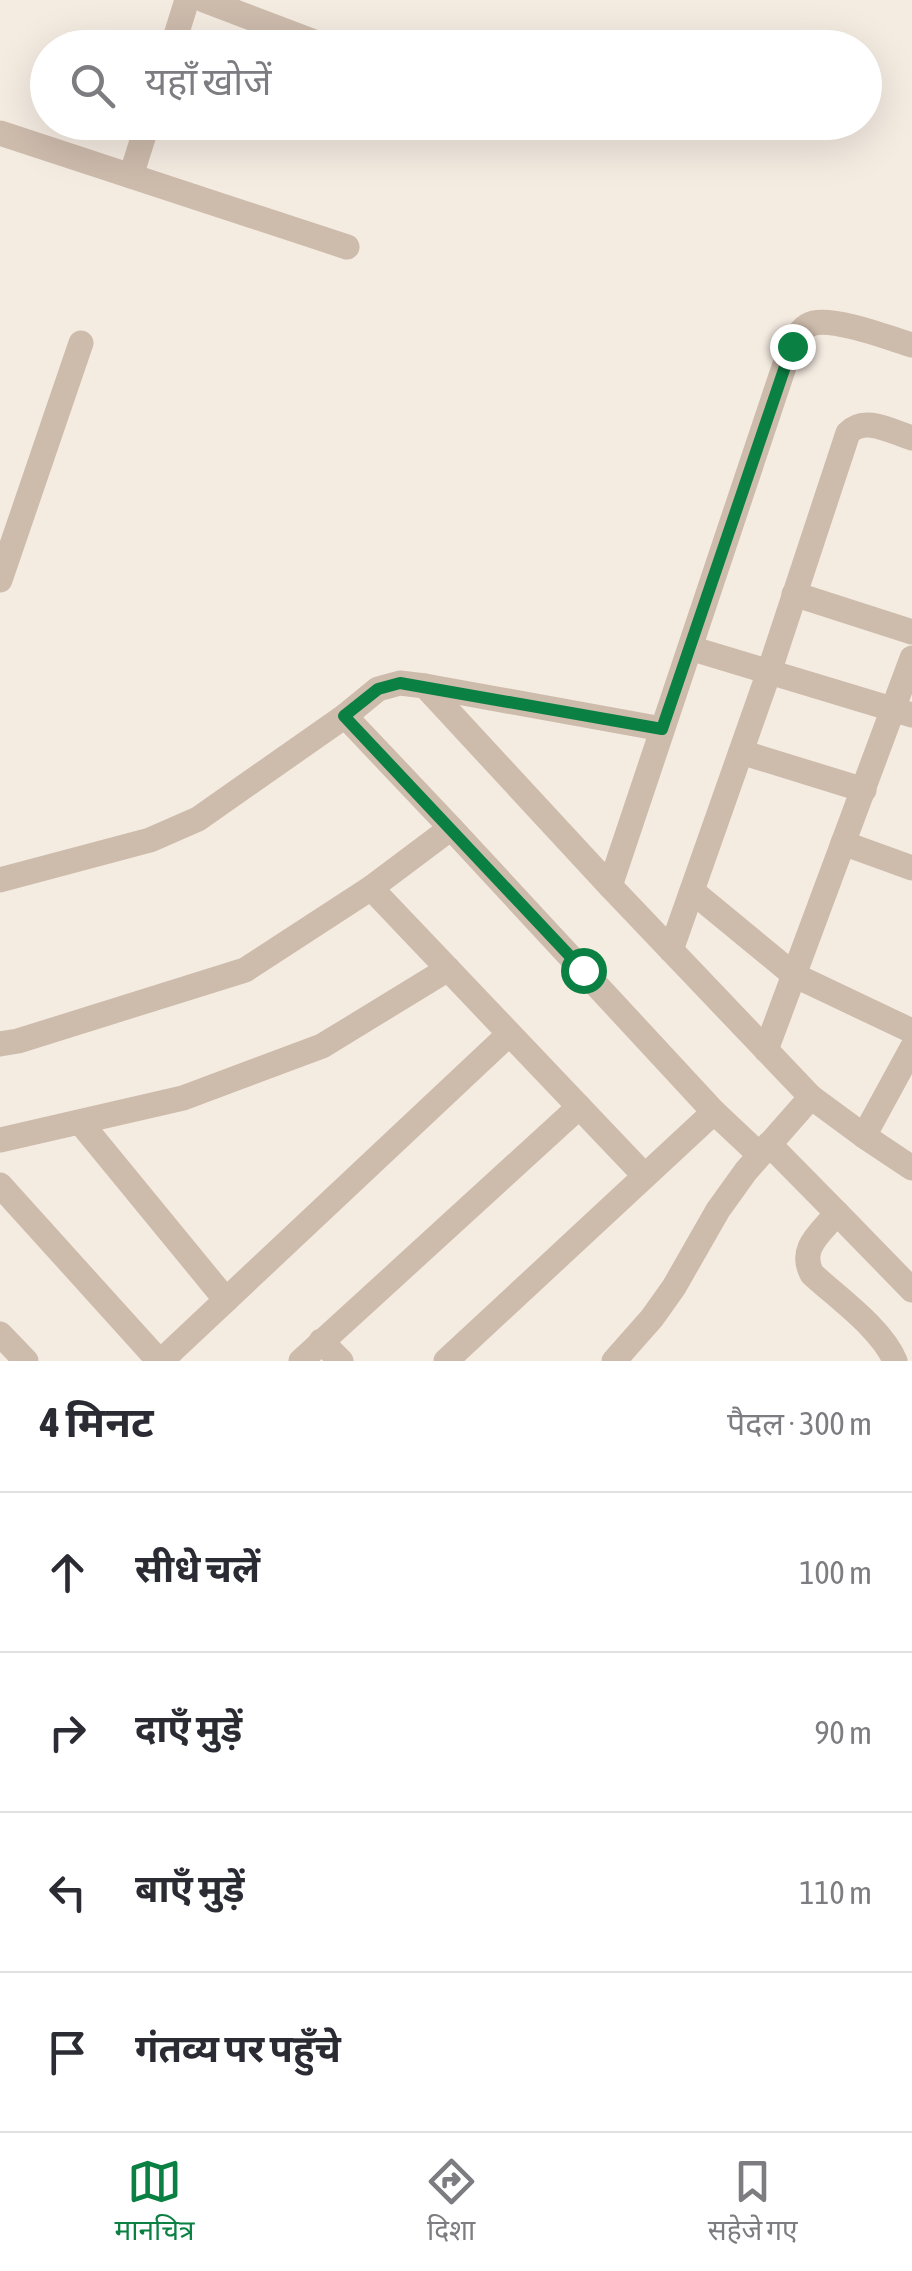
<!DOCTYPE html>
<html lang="hi">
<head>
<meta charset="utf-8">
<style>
	body { margin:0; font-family:"Asap Condensed","Noto Sans Devanagari",sans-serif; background:#f2f2f3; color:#2b2b33 }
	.stop { position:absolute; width:30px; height:30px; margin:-22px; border:8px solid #0b8043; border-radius:50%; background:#fff }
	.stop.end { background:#0b8043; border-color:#fff; box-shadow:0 2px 10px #0008 }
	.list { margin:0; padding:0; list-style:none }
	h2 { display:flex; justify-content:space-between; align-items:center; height:130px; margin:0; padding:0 40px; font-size:42px }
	h2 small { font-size:32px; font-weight:400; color:#7c7c81 }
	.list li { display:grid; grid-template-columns:65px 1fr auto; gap:30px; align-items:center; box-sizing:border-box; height:160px; padding:0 40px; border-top:2px solid #e1e1e2 }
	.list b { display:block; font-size:38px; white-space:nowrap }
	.list em { font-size:32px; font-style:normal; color:#7c7c81 }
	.icon { flex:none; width:55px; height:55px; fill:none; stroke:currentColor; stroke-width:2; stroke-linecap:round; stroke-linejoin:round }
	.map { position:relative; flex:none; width:912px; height:1361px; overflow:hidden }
	.search { position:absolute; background:#fff; box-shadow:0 10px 40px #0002; left:30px; right:30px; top:30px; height:110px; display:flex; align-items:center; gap:25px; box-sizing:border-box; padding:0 35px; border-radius:55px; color:#7c7c81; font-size:38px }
	.sheet { height:770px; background:#fff }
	nav { display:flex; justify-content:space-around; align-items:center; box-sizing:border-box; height:140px; border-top:2px solid #e1e1e2; background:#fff; font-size:28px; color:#7c7c81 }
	nav a { display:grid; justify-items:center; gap:5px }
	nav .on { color:#0b8043 }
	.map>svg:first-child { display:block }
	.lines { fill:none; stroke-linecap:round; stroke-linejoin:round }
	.minor { stroke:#cdbbac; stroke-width:25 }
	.route { stroke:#0b8043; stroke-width:12 }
</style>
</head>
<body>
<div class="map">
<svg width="912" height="1361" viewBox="0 0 912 1361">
	<rect width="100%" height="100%" fill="#f4ebe1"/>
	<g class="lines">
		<g class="minor">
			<path d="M 204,0 L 330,48"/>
			<path d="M 172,48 L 187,0"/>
			<path d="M 0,133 L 347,247"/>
			<path d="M 131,176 L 148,122"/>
			<path d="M 0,580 L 81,343"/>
			<path d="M 794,594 L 912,632"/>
			<path d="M 690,648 L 912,715"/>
			<path d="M 425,686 L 662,729"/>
			<path d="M 345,716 L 378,689 L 400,683 L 425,686 L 610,886 L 811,1097"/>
			<path d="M 741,752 L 864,790"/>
			<path d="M 843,843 L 912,868"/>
			<path d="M 0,880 L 150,840 L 198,819 L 345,716 L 451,828 L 714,1112"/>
			<path d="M 610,886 L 791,346 C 797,336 802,326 814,323 C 836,318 889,338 912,345"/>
			<path d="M 371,888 L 645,1176"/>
			<path d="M 692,891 L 794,975 L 912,1031"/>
			<path d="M 671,950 L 769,672 L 848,433 C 865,415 892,432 912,438"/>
			<path d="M 0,1044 L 18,1041 L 245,970 L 371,888 L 451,828"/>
			<path d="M 766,1050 L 912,658"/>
			<path d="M 80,1122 L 226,1300"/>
			<path d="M 864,1136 L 912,1168"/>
			<path d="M 0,1140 L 183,1098 L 322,1046 L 448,969"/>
			<path d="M 769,1144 L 837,1213 C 821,1233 798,1248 812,1274 C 838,1298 882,1329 895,1361"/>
			<path d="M 0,1185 L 159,1361"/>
			<path d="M 837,1213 L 912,1290"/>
			<path d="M 0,1334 L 26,1361"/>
			<path d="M 321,1341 L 341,1361"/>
			<path d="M 161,1361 L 509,1034"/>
			<path d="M 301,1361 L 579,1107"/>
			<path d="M 446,1361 L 714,1112 L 760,1155"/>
			<path d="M 614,1361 L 652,1318 L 674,1287 L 718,1210 L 746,1171 L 811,1097 L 864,1136 L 912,1048"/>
		</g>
	</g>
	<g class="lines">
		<path class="route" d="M 583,970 L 344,716 L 378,689 L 400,683 L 662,729 L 792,346"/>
	</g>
</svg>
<div class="stop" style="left:583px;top:970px"></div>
<div class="stop end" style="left:792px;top:346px"></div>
<div class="search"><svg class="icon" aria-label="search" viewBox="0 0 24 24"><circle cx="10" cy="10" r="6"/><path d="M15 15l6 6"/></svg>यहाँ खोजें</div>
</div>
<section class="sheet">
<h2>4 मिनट<small>पैदल · 300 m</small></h2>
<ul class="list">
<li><svg class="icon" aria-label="ahead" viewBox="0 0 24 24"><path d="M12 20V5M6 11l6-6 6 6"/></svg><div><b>सीधे चलें</b></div><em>100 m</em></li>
<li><svg class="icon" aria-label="right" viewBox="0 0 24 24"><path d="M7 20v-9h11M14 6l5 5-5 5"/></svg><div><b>दाएँ मुड़ें</b></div><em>90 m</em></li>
<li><svg class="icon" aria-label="left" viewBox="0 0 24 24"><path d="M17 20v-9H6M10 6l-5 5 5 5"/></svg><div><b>बाएँ मुड़ें</b></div><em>110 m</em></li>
<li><svg class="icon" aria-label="arrive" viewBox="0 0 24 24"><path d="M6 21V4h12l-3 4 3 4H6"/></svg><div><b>गंतव्य पर पहुँचे</b></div></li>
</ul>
</section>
<nav>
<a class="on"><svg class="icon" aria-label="map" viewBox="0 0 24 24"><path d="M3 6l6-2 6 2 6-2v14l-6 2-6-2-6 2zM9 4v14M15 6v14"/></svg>मानचित्र</a>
<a><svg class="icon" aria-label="directions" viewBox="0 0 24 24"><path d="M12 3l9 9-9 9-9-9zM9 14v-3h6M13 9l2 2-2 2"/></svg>दिशा</a>
<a><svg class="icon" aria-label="saved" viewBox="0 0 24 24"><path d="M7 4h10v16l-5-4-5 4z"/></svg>सहेजे गए</a>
</nav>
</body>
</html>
